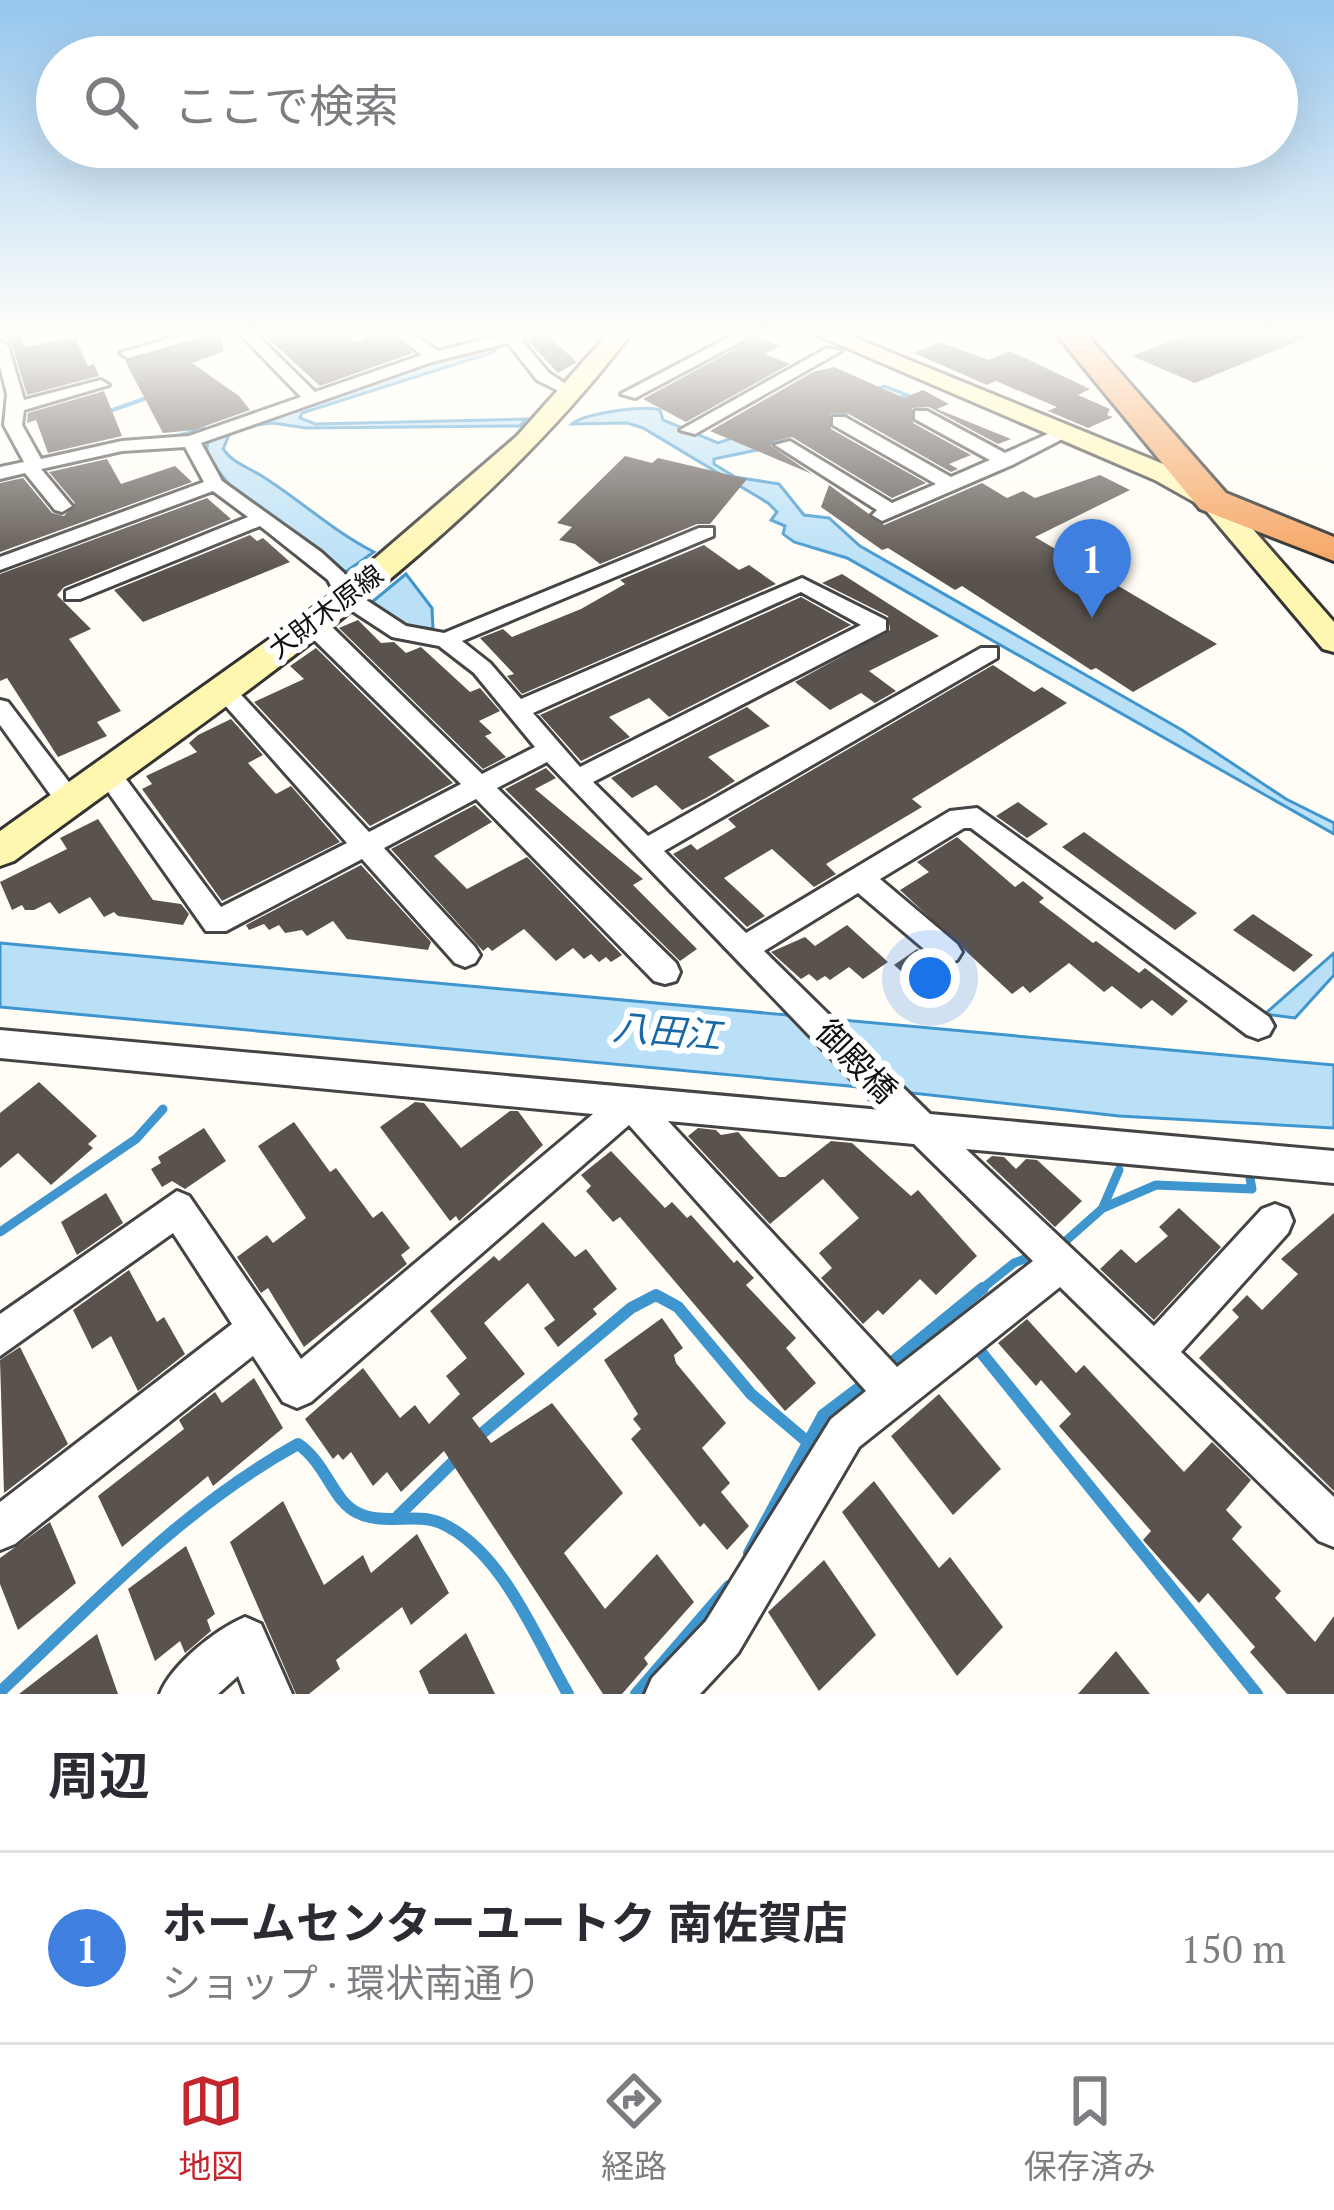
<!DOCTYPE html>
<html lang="ja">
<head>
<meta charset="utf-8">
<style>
	body { margin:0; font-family:"PT Serif","Noto Sans JP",serif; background:#f7f7f7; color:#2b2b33 }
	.you { position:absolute; left:930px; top:978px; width:42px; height:42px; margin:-30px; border:9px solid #fff; border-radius:50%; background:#1a73e8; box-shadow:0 0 0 18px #1a73e833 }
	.badge { display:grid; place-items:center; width:78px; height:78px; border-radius:50%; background:#c4262e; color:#fff; font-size:39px; font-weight:700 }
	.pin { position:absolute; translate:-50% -99px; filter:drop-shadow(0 3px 6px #0008) }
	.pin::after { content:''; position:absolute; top:63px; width:42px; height:36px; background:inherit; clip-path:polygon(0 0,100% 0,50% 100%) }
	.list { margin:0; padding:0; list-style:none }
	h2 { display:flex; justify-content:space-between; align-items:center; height:156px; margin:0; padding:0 48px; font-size:51px }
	h2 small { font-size:39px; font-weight:400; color:#7c7c81 }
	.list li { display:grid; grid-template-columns:78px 1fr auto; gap:36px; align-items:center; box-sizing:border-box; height:192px; padding:0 48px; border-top:3px solid #e1e1e2 }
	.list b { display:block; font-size:45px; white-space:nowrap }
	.list p { margin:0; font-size:39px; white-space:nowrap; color:#7c7c81 }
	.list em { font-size:39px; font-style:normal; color:#7c7c81 }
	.icon { flex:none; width:66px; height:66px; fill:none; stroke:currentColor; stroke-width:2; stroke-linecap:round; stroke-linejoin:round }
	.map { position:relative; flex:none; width:1334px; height:1694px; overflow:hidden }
	.search { position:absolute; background:#fff; box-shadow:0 12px 48px #0002; left:36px; right:36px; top:36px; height:132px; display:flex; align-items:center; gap:30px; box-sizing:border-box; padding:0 42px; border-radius:66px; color:#7c7c81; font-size:45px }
	.sheet { height:348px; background:#fff }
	nav { display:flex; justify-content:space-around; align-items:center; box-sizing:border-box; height:168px; border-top:3px solid #e1e1e2; background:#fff; font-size:33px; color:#7c7c81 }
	nav a { display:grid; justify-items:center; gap:6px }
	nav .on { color:#c4262e }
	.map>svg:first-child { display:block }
	.water { fill:#b9e0f7; stroke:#3f96cf; stroke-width:3 }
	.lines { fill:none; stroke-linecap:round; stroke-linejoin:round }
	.stream-far2 { stroke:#3f96cf; stroke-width:4.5 }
	.stream-far1 { stroke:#3f96cf; stroke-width:9 }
	.stream { stroke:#3f96cf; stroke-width:12 }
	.building { fill:#5a524d }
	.street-casing { stroke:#444; stroke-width:6 }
	.secondary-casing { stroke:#333; stroke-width:6 }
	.highway-casing { stroke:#222; stroke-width:6 }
	.street { fill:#fff; fill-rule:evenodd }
	.secondary { fill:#fff6b0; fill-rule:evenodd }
	.highway { fill:#f5a25d; fill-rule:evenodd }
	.labels { text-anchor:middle; stroke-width:12; stroke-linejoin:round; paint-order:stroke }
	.far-street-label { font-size:27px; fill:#111; stroke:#fff }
	.street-label { font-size:33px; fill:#111; stroke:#fff }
	.water-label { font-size:36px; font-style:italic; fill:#1768a6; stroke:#fff }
</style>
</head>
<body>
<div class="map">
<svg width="1334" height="1694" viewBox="0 0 1334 1694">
	<rect width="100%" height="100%" fill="#fffdf5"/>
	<g class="water">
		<path d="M 507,341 L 491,353 L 302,413 L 300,418 L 315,424 L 526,419 L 520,426 L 306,428 L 273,423 L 242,427 L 435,358 Z"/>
		<path d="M 884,386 L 908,395 L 820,421 L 757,450 L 714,459 L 714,464 L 735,477 L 779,484 L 804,515 L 829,518 L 860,546 L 1182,730 L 1286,799 L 1334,823 L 1334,834 L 847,558 L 794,542 L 783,534 L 785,526 L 771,520 L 777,512 L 768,503 L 643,428 L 627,423 L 572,424 C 585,413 644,405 660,410 L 663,420 L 718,443 Z"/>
		<path d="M 225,432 L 229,435 L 223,449 C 234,464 246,466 262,476 C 300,500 333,531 374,552 L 344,573 L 232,488 L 206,456 L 208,439 Z"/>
		<path d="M 406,574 L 432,608 L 433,629 L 402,625 L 372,602 Z"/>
		<path d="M 0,943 L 1334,1065 L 1334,1128 L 1119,1116 L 849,1086 L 0,1007 Z"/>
		<path d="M 1334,953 L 1334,975 L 1295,1018 L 1265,1014 Z"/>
	</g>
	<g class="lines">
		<g class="stream-far2">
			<path d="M 104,413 L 144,399"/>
			<path d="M 172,438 L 204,429"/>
			<path d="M 31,461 L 63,454"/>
		</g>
		<g class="stream-far1">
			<path d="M 1103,1207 L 1119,1170"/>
			<path d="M 0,1232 L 136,1139 L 163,1109"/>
			<path d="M 1060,1246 L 1103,1208 L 1156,1185 L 1252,1189 L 1249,1173"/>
			<path d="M 979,1291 L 1014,1263 L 1035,1255"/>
		</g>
		<g class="stream">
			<path d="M 980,1351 L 1257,1694"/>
			<path d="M 885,1368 L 983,1288"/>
			<path d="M 480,1435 L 631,1308 L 656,1295 L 678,1307 L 751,1394 L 810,1444"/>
			<path d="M 398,1516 L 456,1459"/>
			<path d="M 749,1553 L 823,1415 L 868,1381"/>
			<path d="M 0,1692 C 96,1602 182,1508 298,1444 C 327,1464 333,1502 358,1513 C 384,1526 415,1512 441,1523 C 503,1551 536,1639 568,1694"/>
			<path d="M 636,1694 L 729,1586"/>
		</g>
	</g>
	<g class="building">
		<path d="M 19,335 L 25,347 L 75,337 L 88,366 L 94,364 L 99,376 L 27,395 L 12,345 L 4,338 Z"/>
		<path d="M 220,335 L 224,351 L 192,363 L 239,396 L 250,410 L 194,430 L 163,433 L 125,361 Z"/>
		<path d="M 264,335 L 345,335 L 359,346 L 375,335 L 392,335 L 413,353 L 320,386 Z"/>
		<path d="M 533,335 L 547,335 L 577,362 L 558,373 L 528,341 Z"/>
		<path d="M 1186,335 L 1311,335 L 1311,336 L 1195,383 L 1132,356 Z"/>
		<path d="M 757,337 L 781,346 L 764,354 L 790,364 L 686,422 L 643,399 Z"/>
		<path d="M 939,342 L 989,360 L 1010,351 L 1090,389 L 1078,395 L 1110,409 L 1107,415 L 1113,417 L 1088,428 L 1048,411 L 1057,407 L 996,381 L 987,385 L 914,353 Z"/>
		<path d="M 834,367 L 904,398 L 923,390 L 949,404 L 937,409 L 1011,439 L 998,444 L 929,407 L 912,408 L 913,423 L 971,455 L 949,464 L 958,469 L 951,472 L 847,413 L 830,414 L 831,429 L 926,483 L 892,498 L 792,437 L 774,441 L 771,446 L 812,474 L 710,431 L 813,372 Z"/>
		<path d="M 104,391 L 122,436 L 48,453 L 36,420 L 27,423 L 28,413 Z"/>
		<path d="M 625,456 L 652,463 L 658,458 L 747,479 L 710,524 L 697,524 L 600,564 L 575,544 L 559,540 L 572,527 L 557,523 Z"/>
		<path d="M 107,459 L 121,484 L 175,466 L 192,482 L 0,552 L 0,483 L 23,478 L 52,513 L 64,516 L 75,503 L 49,472 Z"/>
		<path d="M 1100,475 L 1130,490 L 1035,537 L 1217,644 L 1133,692 L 1096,668 L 1091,670 L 962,586 L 955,590 L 888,548 L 882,550 L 821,507 L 829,485 L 884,525 L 982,483 L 1007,498 L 1023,491 L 1035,498 Z"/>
		<path d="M 207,498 L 231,519 L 64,587 L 57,595 L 91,629 L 69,639 L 121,711 L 97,722 L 107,736 L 58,757 L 7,678 L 0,681 L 0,574 Z"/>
		<path d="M 250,535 L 257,541 L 263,538 L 290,562 L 143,622 L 114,590 Z"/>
		<path d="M 704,545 L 739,570 L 749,565 L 776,584 L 522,694 L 507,676 L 514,674 L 480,638 L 503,629 L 512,637 L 581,609 L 625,584 L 620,580 Z"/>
		<path d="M 842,574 L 939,636 L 869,671 L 896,691 L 875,703 L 861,693 L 830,710 L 795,682 L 890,630 L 888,616 L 822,583 Z"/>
		<path d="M 801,597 L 851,625 L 669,717 L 649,698 L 609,717 L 630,737 L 581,761 L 540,715 Z"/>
		<path d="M 358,620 L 381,643 L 394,642 L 406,653 L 421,647 L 470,692 L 480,688 L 500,711 L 479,721 L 492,733 L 485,736 L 506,757 L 483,769 L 339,628 Z"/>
		<path d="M 316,648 L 453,783 L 370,826 L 254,702 L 304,679 L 290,666 Z"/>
		<path d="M 993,665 L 1034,692 L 1042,687 L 1067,703 L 912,799 L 922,807 L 826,864 L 836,874 L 814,887 L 772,849 L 724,878 L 765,916 L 747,927 L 673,854 L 691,844 L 697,850 L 736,827 L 728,819 Z"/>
		<path d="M 747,707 L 770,726 L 708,757 L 735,781 L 706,798 L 682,810 L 656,785 L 632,798 L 611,778 Z"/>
		<path d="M 231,719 L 263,755 L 248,763 L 276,794 L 291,786 L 340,842 L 222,901 L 142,789 L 152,784 L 146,776 L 197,752 L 189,743 L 198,735 Z"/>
		<path d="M 546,768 L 556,778 L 535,789 L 643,879 L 633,885 L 697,949 L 680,961 L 505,789 Z"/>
		<path d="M 1018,802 L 1048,824 L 1027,838 L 996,816 Z"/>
		<path d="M 475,805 L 492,822 L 434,856 L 467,889 L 527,857 L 622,955 L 611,962 L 606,957 L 599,962 L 591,954 L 584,959 L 573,948 L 556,961 L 524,929 L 492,951 L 488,947 L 483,951 L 391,849 Z"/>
		<path d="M 98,819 L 153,900 L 181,904 L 189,914 L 183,925 L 118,916 L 114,912 L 104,917 L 90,897 L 59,914 L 50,902 L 34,910 L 25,910 L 22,905 L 12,910 L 0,882 L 67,849 L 60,838 Z"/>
		<path d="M 1084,832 L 1131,866 L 1197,913 L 1175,930 L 1062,847 Z"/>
		<path d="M 957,837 L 1015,887 L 1023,881 L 1044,898 L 1039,902 L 1093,943 L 1096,941 L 1139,973 L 1145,968 L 1188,1001 L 1172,1016 L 1152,1000 L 1141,1009 L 1112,986 L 1104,992 L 1069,963 L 1030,993 L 1023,986 L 1012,994 L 900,890 L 929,872 L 917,862 Z"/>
		<path d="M 361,865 L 431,942 L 428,950 L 347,939 L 333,921 L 307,936 L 302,930 L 285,933 L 279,925 L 269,930 L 264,924 L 249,930 L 246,925 Z"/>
		<path d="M 1253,914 L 1313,955 L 1294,972 L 1233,930 Z"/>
		<path d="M 847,925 L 888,962 L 863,979 L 849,967 L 830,980 L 825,976 L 817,981 L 809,974 L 801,979 L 771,952 L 805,937 L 815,946 Z"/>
		<path d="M 917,949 L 945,968 L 919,987 L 894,965 Z"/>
		<path d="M 39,1082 L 97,1136 L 88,1144 L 93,1148 L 51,1185 L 18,1153 L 0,1168 L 0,1113 Z"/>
		<path d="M 415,1102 L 424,1103 L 461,1148 L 510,1111 L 518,1111 L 543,1145 L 459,1221 L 456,1216 L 450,1221 L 380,1127 Z"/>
		<path d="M 294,1122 L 330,1172 L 336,1168 L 373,1218 L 382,1211 L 410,1248 L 401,1255 L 407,1264 L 304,1347 L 268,1288 L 261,1293 L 237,1257 L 267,1235 L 273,1243 L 306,1218 L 258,1146 Z"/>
		<path d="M 204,1128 L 226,1161 L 185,1189 L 172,1181 L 162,1187 L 151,1169 L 161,1163 L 158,1157 Z"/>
		<path d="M 698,1128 L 716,1130 L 721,1135 L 738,1132 L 779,1177 L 785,1177 L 831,1141 L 852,1143 L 911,1196 L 918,1190 L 977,1256 L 936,1295 L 920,1279 L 883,1315 L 878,1310 L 863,1324 L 821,1278 L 832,1268 L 819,1253 L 859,1218 L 823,1179 L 770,1224 L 688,1136 Z"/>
		<path d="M 611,1151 L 665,1208 L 672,1202 L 687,1218 L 691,1215 L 734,1263 L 737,1260 L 754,1278 L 746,1285 L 796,1338 L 786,1348 L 816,1383 L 785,1411 L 620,1217 L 613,1222 L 586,1191 L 591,1186 L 581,1175 Z"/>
		<path d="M 992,1156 L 1004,1157 L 1016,1169 L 1026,1159 L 1037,1160 L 1082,1201 L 1055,1227 L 986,1161 Z"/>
		<path d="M 106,1193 L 123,1223 L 77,1255 L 61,1222 Z"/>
		<path d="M 1179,1208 L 1221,1247 L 1154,1320 L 1100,1269 L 1121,1249 L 1136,1263 L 1168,1236 L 1159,1227 Z"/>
		<path d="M 1334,1213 L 1334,1491 L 1199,1358 L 1239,1317 L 1232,1310 L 1247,1295 L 1262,1310 L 1298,1274 L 1281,1259 Z"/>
		<path d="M 543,1222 L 575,1257 L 586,1249 L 617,1289 L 593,1309 L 597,1314 L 558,1347 L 544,1328 L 555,1320 L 528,1283 L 484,1323 L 525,1374 L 472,1418 L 491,1443 L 552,1403 L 623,1493 L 564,1553 L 605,1609 L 657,1554 L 694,1602 L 644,1658 L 648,1664 L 622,1694 L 603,1694 L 444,1451 L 401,1492 L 387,1472 L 373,1486 L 351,1452 L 343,1460 L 338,1454 L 333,1459 L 305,1419 L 363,1368 L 400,1418 L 415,1405 L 429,1424 L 460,1394 L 446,1376 L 467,1358 L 430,1311 L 494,1256 L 499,1261 Z"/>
		<path d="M 129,1270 L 157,1322 L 164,1317 L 185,1354 L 138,1391 L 111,1336 L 92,1349 L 73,1310 Z"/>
		<path d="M 662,1318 L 683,1348 L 674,1355 L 676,1363 L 726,1423 L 702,1448 L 730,1483 L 721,1492 L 749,1526 L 727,1550 L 704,1523 L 700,1527 L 631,1439 L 641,1429 L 633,1419 L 638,1414 L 604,1360 Z"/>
		<path d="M 1027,1319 L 1076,1373 L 1084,1365 L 1184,1472 L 1212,1442 L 1251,1480 L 1226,1510 L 1242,1527 L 1232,1539 L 1281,1591 L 1275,1598 L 1315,1642 L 1334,1616 L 1334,1694 L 1287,1694 L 1250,1652 L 1255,1647 L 1208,1593 L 1199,1603 L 1143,1540 L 1151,1531 L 1059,1426 L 1071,1414 L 1041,1380 L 1036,1386 L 998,1343 Z"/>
		<path d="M 20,1347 L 68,1444 L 4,1493 L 0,1360 Z"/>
		<path d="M 254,1378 L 283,1428 L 213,1486 L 208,1476 L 122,1547 L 98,1496 L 184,1429 L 179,1420 L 215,1392 L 222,1403 Z"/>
		<path d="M 939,1394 L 1001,1469 L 953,1515 L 891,1436 Z"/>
		<path d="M 874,1481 L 939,1568 L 950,1557 L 1003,1627 L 957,1676 L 842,1512 Z"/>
		<path d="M 283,1501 L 324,1585 L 363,1555 L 371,1573 L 417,1534 L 449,1593 L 411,1625 L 402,1607 L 336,1660 L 340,1669 L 309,1694 L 296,1694 L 230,1542 Z"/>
		<path d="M 50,1522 L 76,1583 L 18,1630 L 0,1584 L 0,1558 Z"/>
		<path d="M 186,1546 L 215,1614 L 207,1620 L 211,1631 L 185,1653 L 180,1641 L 155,1661 L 128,1589 Z"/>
		<path d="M 824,1560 L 876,1635 L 819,1691 L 768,1612 Z"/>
		<path d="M 466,1633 L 495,1694 L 429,1694 L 419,1671 Z"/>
		<path d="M 97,1634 L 118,1694 L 19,1694 Z"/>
		<path d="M 1116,1651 L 1150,1694 L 1078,1694 Z"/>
	</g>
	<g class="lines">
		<defs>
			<g id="street">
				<path d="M 181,335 L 209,335 L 128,358 L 120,353 Z"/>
				<path d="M 241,335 L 257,335 L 315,392 L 422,355 L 396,335 L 414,335 L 438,351 L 502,335 L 529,335 L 521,340 L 549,373 L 577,391 L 569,396 L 537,380 L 508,343 L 432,362 L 201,443 L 222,481 L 321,552 L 344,573 L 357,594 L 406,626 L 444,633 L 699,528 L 713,528 L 713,536 L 462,641 L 490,663 L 521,699 L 802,578 L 886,620 L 886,630 L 593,782 L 648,836 L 981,648 L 997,648 L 997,658 L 664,851 L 746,933 L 950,811 L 977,808 L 1269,1017 L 1274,1026 L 1269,1035 L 1258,1039 L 1247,1035 L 971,828 L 964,828 L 880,879 L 957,944 L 962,952 L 957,960 L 947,964 L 937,960 L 858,893 L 764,951 L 930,1114 L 1334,1151 L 1334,1183 L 966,1149 L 1154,1326 L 1262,1209 L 1275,1204 L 1288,1209 L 1293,1221 L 1288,1233 L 1181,1352 L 1334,1497 L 1334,1547 L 1319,1541 L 1060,1287 L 859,1447 L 738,1653 L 700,1694 L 645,1694 L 652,1678 L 706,1621 L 831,1419 L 866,1391 L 629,1125 L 311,1402 L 297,1408 L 283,1402 L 253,1356 L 15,1544 L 0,1550 L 0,1502 L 232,1324 L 173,1233 L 0,1356 L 0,1314 L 177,1191 L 189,1196 L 301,1359 L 593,1114 L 0,1058 L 0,1030 L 881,1110 L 547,762 L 497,788 L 676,963 L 680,972 L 676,981 L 665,984 L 654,981 L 476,799 L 384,848 L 475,947 L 480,955 L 475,963 L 465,967 L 455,963 L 362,859 L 226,931 L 206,931 L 99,779 L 95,773 L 99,767 L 117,767 L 221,907 L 347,843 L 215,694 L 211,689 L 215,684 L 231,684 L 369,832 L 461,784 L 304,630 L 304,620 L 320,620 L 332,627 L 482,774 L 535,747 L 474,673 L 439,646 L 392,637 L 340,603 L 328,580 L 260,526 L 80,599 L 66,599 L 66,591 L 248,517 L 213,491 L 0,570 L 0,557 L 204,482 L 185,447 L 122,451 L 41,469 L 72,506 L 62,512 L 55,510 L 25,473 L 0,479 L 0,467 L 24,462 L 4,425 L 7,394 L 0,366 L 0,341 L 8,346 L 24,400 L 101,380 L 109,385 L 24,410 L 22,425 L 41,459 L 122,441 L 189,436 L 301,397 ZM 801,592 L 861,625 L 580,767 L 533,713 ZM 668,1121 L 914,1144 L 1033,1261 L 897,1367 Z"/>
				<path d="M 371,335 L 357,342 L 349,337 L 350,335 Z"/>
				<path d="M 733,335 L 753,335 L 635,398 L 621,394 Z"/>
				<path d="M 827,348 L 841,351 L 695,434 L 680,430 Z"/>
				<path d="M 915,411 L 927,411 L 1005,453 L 1059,429 L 1074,433 L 1012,465 L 882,521 L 872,515 L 877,510 L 775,445 L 790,441 L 892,503 L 936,484 L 833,425 L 833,417 L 845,417 L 951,477 L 990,460 L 915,419 Z"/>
				<path d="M 0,700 L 8,702 L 78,794 L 82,801 L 78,808 L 60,808 L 0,725 Z"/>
				<path d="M 245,1617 L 261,1624 L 292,1694 L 245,1694 L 238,1676 L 218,1694 L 160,1694 C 172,1664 215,1630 245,1617 Z"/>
			</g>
			<g id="secondary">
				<path d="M 607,335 L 630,335 C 466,550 228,702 14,861 L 0,866 L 0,831 L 337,591 L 517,436 Z"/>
				<path d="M 817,335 L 848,335 L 1173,468 L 1223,495 L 1334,622 L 1334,652 L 1323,649 L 1203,507 L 1155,480 Z"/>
			</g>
			<path id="highway" d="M 1057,335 L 1087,335 L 1226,493 L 1334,537 L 1334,561 L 1200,509 Z"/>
		</defs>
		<use href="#street" class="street-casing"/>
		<use href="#secondary" class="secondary-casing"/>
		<use href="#highway" class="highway-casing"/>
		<use href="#street" class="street"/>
		<use href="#secondary" class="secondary"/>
		<use href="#highway" class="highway"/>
	</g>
	<linearGradient id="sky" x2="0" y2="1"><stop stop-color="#95c6ee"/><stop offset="0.58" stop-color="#fffefa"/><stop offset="1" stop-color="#fffefa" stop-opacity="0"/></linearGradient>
	<rect width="1334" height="573" fill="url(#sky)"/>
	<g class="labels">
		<g class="far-street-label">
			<text transform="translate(326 612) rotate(-37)" y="9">大財木原線</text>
		</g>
		<g class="street-label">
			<text transform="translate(857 1061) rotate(46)" y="12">御殿橋</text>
		</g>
		<g class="water-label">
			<text transform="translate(667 1031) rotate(5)" y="13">八田江</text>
		</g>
	</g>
</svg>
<div class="you"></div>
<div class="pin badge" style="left:1092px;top:618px;background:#3f7fe0">1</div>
<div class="search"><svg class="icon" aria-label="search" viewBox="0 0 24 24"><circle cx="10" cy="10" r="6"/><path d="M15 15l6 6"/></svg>ここで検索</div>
</div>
<section class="sheet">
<h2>周辺<small></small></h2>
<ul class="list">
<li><span class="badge" style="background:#3f7fe0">1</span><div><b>ホームセンターユートク 南佐賀店</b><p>ショップ · 環状南通り</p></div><em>150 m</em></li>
</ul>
</section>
<nav>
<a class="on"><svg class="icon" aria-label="map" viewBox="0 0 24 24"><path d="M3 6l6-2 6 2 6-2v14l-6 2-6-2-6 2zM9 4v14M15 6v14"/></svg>地図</a>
<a><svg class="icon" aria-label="directions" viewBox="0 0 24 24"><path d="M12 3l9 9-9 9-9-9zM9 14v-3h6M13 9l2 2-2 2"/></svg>経路</a>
<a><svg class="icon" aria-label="saved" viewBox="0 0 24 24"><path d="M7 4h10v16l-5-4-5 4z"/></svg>保存済み</a>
</nav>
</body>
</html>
